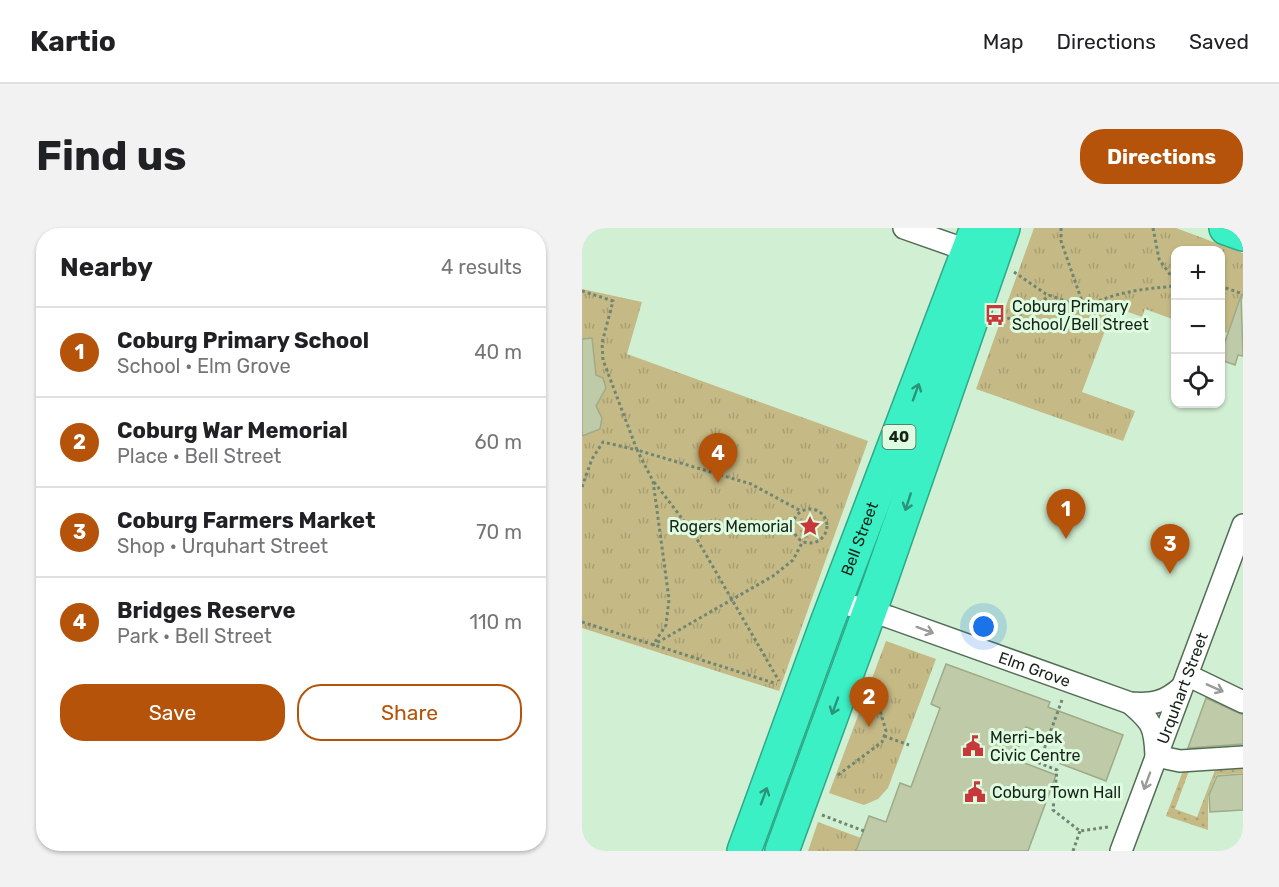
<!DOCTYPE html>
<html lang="en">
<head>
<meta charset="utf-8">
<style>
	body { margin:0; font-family:Rubik,sans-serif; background:#f2f2f2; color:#202124 }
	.controls { position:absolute; right:18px; top:18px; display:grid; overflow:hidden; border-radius:12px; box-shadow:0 2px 4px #0004 }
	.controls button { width:54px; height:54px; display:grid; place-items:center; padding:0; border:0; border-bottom:2px solid #e0e0e0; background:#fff; color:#202124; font:30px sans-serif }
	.you { position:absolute; left:402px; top:399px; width:21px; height:21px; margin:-15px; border:4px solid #fff; border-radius:50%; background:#1a73e8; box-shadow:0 0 0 9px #1a73e833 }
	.badge { display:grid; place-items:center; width:39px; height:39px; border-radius:50%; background:#b45309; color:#fff; font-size:20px; font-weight:700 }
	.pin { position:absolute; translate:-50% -50px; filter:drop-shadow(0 2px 3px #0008) }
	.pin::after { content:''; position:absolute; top:32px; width:21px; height:18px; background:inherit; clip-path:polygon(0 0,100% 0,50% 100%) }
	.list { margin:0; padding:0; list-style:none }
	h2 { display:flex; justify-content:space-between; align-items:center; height:78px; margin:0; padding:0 24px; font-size:26px }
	h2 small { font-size:20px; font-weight:400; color:#757577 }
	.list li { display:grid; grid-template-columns:39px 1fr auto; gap:18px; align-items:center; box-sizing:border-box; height:90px; padding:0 24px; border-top:2px solid #e0e0e0 }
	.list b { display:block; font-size:22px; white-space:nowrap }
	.list p { margin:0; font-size:20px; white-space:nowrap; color:#757577 }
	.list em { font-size:20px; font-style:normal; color:#757577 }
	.actions { display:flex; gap:12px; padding:18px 24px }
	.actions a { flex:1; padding:14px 0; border:2px solid #b45309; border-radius:24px; text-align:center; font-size:21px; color:#b45309 }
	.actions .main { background:#b45309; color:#fff }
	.icon { flex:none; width:33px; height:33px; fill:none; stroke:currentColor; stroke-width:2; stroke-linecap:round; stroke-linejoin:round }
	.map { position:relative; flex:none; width:661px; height:623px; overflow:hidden; border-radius:24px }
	header { display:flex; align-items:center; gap:36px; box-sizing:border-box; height:84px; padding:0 30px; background:#fff; border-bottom:2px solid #e0e0e0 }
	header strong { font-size:28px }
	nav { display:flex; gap:33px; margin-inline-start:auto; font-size:21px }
	.intro { display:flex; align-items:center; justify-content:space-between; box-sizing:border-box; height:144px; padding:0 36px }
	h1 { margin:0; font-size:42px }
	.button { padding:15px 27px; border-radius:24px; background:#b45309; color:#fff; font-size:21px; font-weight:700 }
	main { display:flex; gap:36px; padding:0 36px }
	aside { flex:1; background:#fff; border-radius:24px; box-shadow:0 2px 4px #0004 }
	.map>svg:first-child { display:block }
	.grass { fill:url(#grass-tufts) }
	.garden { fill:url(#garden-dots) }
	.building { fill:#bfcaa8; stroke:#9eaa88; stroke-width:1.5 }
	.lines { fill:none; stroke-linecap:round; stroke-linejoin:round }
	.street-casing { stroke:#526c54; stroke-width:24 }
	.highway-casing { stroke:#2ea888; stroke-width:36 }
	.path { stroke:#708572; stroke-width:3; stroke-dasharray:3 3; stroke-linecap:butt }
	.street { stroke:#fff; stroke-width:21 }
	.highway { stroke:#3bf0c4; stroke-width:33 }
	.oneway { stroke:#2b9377 }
	.oneway2 { stroke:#979c97 }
	.labels { text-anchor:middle; stroke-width:6; stroke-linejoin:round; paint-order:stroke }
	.shield { fill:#defce0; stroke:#536354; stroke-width:1.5 }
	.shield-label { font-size:15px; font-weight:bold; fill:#172218 }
	.poi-label { font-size:16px; fill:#172218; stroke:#defce0; text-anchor:start }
	.street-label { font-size:16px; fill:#172218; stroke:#defce0 }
</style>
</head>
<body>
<header>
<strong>Kartio</strong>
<nav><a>Map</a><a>Directions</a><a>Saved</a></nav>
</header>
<div class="intro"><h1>Find us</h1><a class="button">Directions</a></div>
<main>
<aside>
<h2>Nearby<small>4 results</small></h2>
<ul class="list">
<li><span class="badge">1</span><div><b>Coburg Primary School</b><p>School · Elm Grove</p></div><em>40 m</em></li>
<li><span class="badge">2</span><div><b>Coburg War Memorial</b><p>Place · Bell Street</p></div><em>60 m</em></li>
<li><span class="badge">3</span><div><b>Coburg Farmers Market</b><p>Shop · Urquhart Street</p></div><em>70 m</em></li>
<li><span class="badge">4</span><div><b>Bridges Reserve</b><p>Park · Bell Street</p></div><em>110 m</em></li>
</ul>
<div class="actions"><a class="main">Save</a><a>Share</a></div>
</aside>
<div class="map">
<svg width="661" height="623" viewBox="0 0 661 623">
	<defs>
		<pattern id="grass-tufts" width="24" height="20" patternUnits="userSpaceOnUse" patternTransform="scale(1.5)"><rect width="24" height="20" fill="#c5ba86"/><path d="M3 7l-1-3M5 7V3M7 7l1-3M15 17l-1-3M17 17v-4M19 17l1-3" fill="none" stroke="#a8a073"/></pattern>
		<pattern id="garden-dots" width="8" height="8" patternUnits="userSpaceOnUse" patternTransform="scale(1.5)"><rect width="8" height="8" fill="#c5ba86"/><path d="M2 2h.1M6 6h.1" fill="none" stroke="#a8a073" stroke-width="1.8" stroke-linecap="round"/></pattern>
	</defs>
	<rect width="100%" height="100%" fill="#d1efd3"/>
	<g class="grass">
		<path d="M 452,0 L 594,0 L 661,25 L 661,71 L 659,70 L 646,105 L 639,103 L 638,22 L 594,22 L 593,92 L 563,81 L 560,89 L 532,79 L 500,164 L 553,183 L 541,213 L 394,161 Z"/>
		<path d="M 0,61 L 60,74 L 45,126 L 286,213 L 197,463 L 0,400 Z"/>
		<path d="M 304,413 L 354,431 L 306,560 L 296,571 L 282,577 L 247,565 Z"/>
		<path d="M 236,594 L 279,610 L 274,623 L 226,623 Z"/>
	</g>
	<g class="garden">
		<circle cx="228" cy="298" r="12"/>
		<path d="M 602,540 L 608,540 L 593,581 L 615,589 L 633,542 L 661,541 L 661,545 L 634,547 L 626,568 L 626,602 L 584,588 Z"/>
	</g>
	<g class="building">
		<path d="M 659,68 L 661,128 L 656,127 L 653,137 L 639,132 L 639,125 Z"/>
		<path d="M 10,110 L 14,147 L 21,150 L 24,160 L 14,178 L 20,190 L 18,201 L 0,208 L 0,111 Z"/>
		<path d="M 364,436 L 468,474 L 466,479 L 541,507 L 524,553 L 474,534 L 482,513 L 444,499 L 432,531 L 474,547 L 446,623 L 274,623 L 287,588 L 304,594 L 318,555 L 329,559 L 358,480 L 349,476 Z"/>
		<path d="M 624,470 L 661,487 L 661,516 L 606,520 Z"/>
		<path d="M 661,546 L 661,582 L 628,584 L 627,567 L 635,548 Z"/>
	</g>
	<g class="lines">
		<defs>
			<g id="street">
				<path d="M 322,0 L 396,26"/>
				<path id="s1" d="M 254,373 L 307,389 L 548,475 C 571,477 583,474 600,459"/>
				<path d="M 605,447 L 661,474"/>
				<path d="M 548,475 C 570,494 573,498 574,528 L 598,533 L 661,529"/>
				<path id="s2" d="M 539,623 L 661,297"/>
			</g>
			<g id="highway">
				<path d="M 644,0 L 661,6"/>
				<path id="s3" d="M 162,623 L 245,395 L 395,0"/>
				<path d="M 200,623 L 296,360 L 421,0"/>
			</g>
		</defs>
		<use href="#street" class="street-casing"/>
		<use href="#highway" class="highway-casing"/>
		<g class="path">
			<path d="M 479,0 L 479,13 L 502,79"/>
			<path d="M 571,0 L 577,31 L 594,55"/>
			<path d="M 432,44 L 464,66 L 502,80 C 531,64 560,61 594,58"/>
			<path d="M 638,58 L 661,66"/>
			<path d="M 0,63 L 31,73 L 20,115 L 21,132 L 55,222 L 169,256 L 219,283"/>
			<path d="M 414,95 L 447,83 L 468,67"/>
			<path d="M 72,254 L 112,306 L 197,453"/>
			<path d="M 0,259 L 10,231 L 21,214 L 55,222 L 71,253 L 87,371 L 84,397 L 71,417 L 191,348 L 211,332 L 221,313"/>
			<circle cx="228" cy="298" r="17"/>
			<path d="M 0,394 L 195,456"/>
			<path d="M 480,472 L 457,535 L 475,542 L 471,582 L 498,603 L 526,599"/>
			<path d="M 302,508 L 327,517"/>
			<path d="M 256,547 L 300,514 L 304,503 L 289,452"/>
			<path d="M 240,587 L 282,603"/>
			<path d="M 491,623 L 498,603"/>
		</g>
		<use href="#street" class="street"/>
		<use href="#highway" class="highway"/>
	</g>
	<defs><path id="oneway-shaft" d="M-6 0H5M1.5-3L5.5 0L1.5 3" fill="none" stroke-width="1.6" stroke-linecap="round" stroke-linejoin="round" transform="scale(1.5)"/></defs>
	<g class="oneway">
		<use href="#oneway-shaft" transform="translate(334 164) rotate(-70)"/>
		<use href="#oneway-shaft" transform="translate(326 274) rotate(108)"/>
		<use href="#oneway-shaft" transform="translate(253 478) rotate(110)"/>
		<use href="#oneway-shaft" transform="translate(182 568) rotate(-70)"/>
	</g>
	<g class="oneway2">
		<use href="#oneway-shaft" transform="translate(343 402) rotate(20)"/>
		<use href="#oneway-shaft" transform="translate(633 460) rotate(24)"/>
		<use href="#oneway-shaft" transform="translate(565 553) rotate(110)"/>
	</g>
	<defs>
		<symbol id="bus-bare" viewBox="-9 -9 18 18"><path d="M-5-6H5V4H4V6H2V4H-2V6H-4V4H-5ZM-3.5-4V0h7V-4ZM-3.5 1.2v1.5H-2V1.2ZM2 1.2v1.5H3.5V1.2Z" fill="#c8383b" stroke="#defce0" stroke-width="2.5" paint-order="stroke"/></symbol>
		<symbol id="sight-bare" viewBox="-9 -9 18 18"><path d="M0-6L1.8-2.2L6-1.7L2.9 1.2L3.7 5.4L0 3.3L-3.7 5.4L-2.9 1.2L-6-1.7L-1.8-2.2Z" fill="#c8383b" stroke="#defce0" stroke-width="2.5" paint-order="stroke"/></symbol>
		<symbol id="civic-bare" viewBox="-9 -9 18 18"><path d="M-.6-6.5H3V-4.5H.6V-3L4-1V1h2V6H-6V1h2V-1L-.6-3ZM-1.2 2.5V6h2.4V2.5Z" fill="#c8383b" stroke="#defce0" stroke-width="2.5" paint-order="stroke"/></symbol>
	</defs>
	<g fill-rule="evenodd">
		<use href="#bus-bare" x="398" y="72" width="30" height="30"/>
		<use href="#sight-bare" x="213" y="283" width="30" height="30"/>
		<use href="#civic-bare" x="376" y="503" width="30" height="30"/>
		<use href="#civic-bare" x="378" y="549" width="30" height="30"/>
	</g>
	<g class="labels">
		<rect class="shield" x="300.5" y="197" width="33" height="24" rx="4.5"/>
		<g class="shield-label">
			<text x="317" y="214">40</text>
		</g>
		<g class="poi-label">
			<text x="430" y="84">Coburg Primary<tspan x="430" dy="18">School/Bell Street</tspan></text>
			<text x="211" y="304" text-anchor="end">Rogers Memorial</text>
			<text x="408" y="515">Merri-bek<tspan x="408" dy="18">Civic Centre</tspan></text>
			<text x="410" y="570">Coburg Town Hall</text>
		</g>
		<g class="street-label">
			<text dy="6" stroke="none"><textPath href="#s3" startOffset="333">Bell Street</textPath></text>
			<text dy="6" stroke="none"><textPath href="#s1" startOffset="210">Elm Grove</textPath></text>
			<text dy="6" stroke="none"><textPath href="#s2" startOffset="174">Urquhart Street</textPath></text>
		</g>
	</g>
</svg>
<div class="controls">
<button>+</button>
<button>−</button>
<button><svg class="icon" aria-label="locate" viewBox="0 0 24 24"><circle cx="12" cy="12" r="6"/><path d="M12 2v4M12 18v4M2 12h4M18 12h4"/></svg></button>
</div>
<div class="you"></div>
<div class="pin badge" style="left:484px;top:311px">1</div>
<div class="pin badge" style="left:287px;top:499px">2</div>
<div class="pin badge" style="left:588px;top:346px">3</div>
<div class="pin badge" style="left:136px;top:255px">4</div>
</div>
</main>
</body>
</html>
